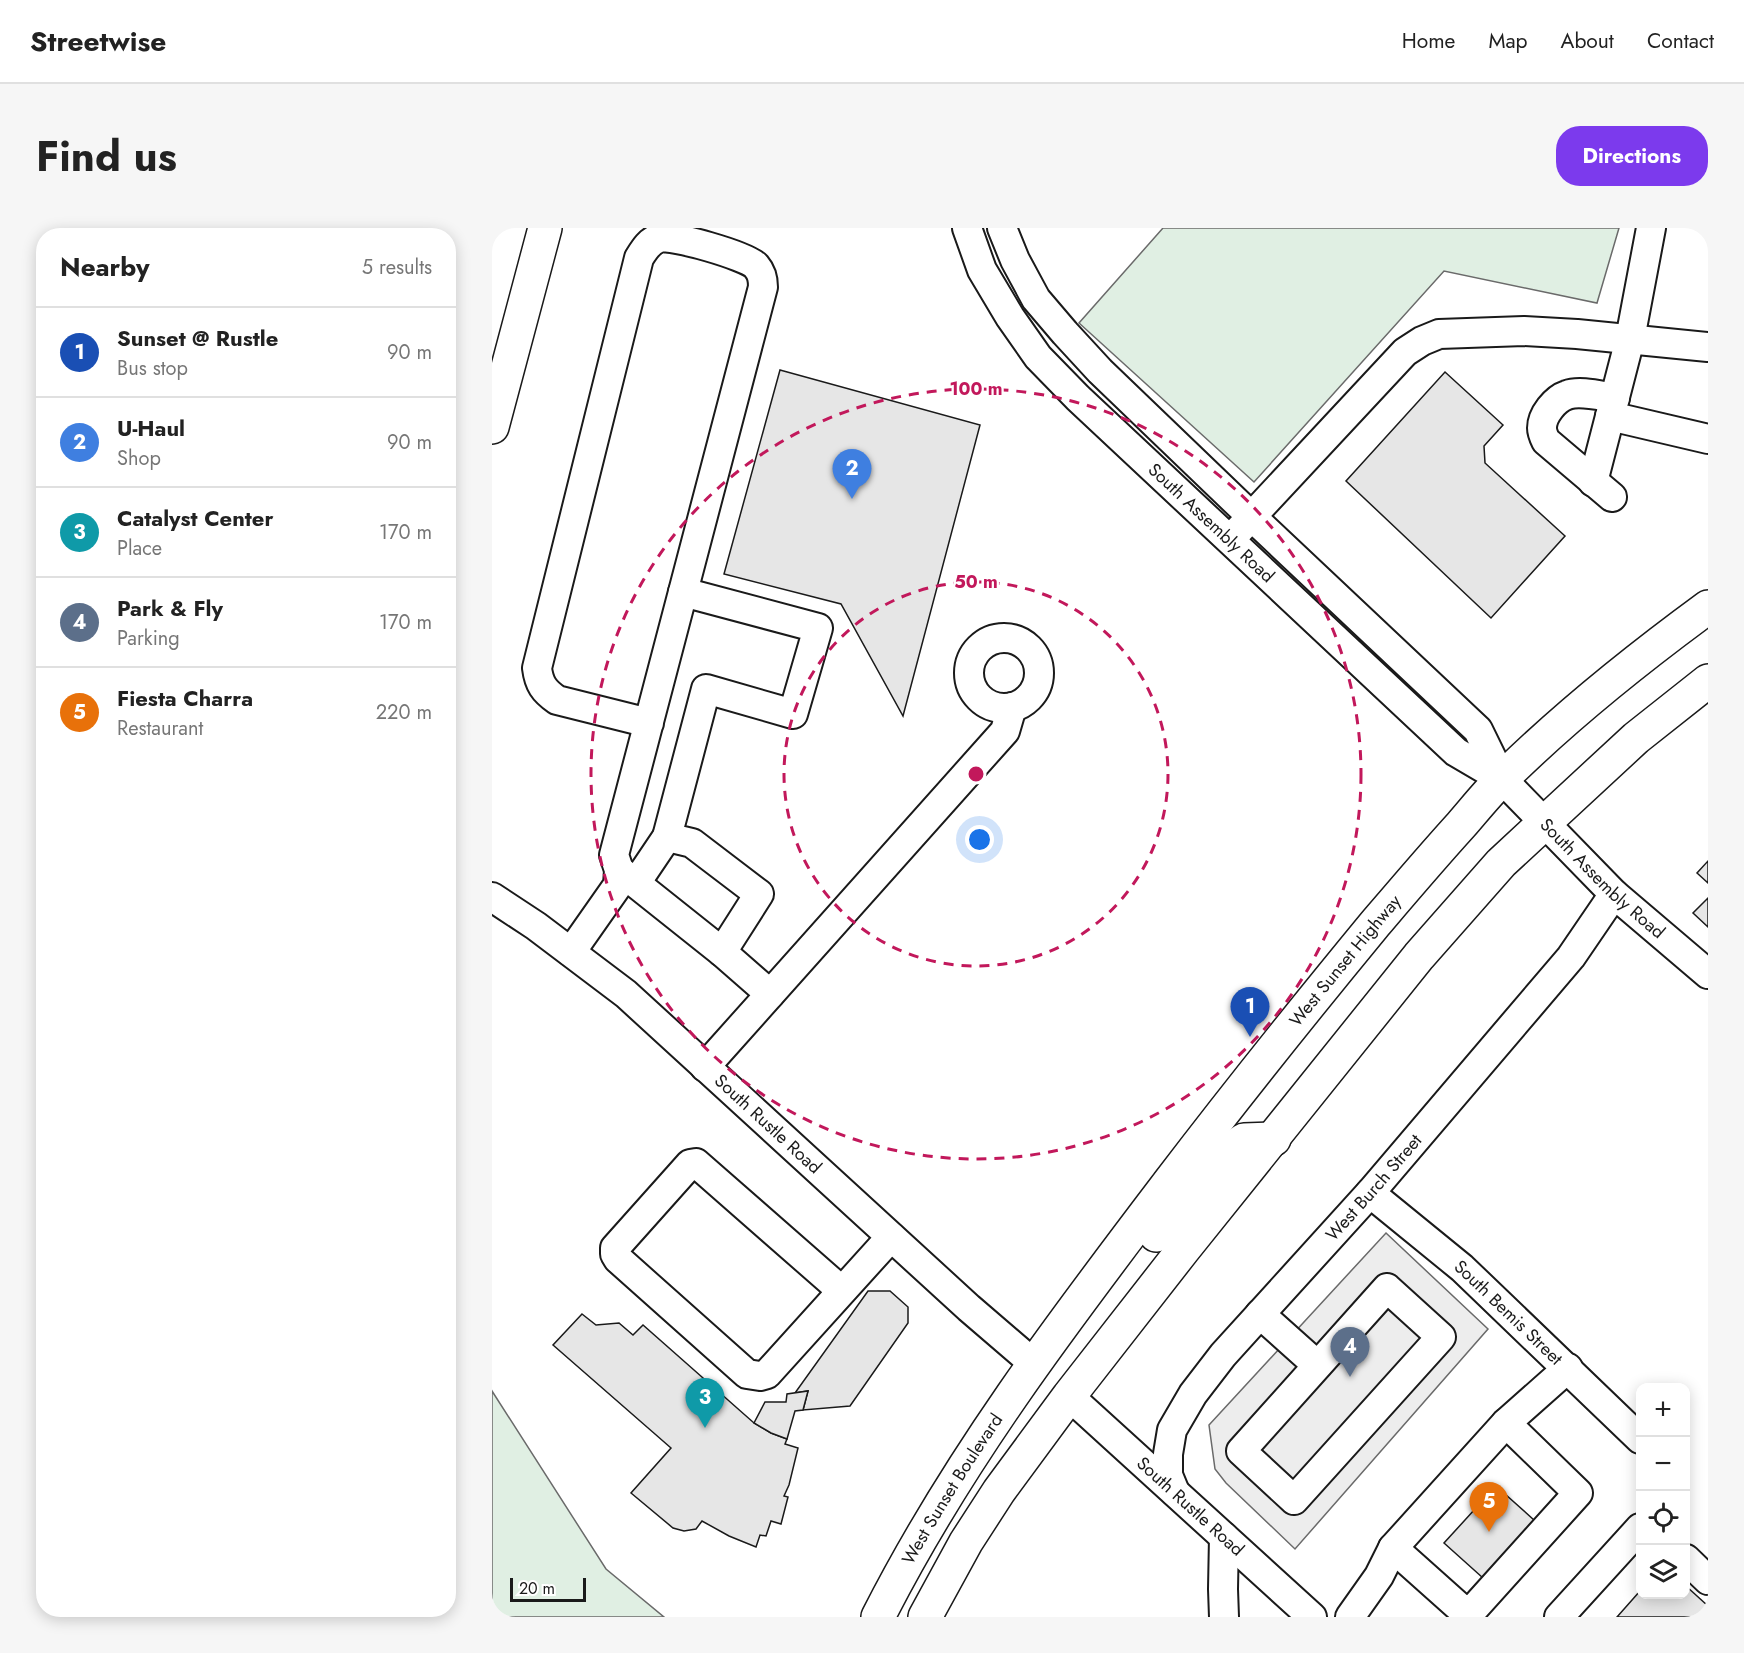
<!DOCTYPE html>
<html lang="en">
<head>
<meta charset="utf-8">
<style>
	body { margin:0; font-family:Jost,sans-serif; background:#f6f6f6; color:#222 }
	.controls { position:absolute; right:18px; bottom:18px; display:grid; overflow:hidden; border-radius:12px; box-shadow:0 3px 15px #0003 }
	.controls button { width:54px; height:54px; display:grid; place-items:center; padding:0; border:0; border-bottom:2px solid #e0e0e0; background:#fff; color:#222; font:30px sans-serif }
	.scale { position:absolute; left:18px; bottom:15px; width:76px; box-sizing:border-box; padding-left:6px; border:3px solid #1a1a1a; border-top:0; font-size:16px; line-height:21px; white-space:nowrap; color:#1a1a1a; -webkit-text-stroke:4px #fff; paint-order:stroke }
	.you { position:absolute; left:488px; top:612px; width:21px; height:21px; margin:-15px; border:4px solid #fff; border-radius:50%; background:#1a73e8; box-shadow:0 0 0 9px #1a73e833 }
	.badge { display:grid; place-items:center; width:39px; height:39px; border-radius:50%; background:#7c3aed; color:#fff; font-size:20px; font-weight:700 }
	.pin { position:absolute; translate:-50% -50px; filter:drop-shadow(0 2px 3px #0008) }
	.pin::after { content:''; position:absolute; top:32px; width:21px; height:18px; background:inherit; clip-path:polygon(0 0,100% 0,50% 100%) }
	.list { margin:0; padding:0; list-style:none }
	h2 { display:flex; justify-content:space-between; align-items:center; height:78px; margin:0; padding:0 24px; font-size:26px }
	h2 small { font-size:20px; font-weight:400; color:#767676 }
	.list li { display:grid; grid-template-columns:39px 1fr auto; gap:18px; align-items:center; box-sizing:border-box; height:90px; padding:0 24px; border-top:2px solid #e0e0e0 }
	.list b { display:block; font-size:22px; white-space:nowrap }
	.list p { margin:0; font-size:20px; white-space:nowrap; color:#767676 }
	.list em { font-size:20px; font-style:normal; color:#767676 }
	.icon { flex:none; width:33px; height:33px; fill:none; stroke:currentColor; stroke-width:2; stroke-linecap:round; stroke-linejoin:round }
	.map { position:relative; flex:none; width:1216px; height:1389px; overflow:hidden; border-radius:24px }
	header { display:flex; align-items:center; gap:36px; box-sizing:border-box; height:84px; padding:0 30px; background:#fff; border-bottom:2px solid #e0e0e0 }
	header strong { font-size:28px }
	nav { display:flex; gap:33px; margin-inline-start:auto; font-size:21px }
	.intro { display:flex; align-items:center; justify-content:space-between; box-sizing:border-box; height:144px; padding:0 36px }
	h1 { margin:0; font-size:42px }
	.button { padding:15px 27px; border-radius:24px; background:#7c3aed; color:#fff; font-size:21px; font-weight:700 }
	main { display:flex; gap:36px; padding:0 36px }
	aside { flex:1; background:#fff; border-radius:24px; box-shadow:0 3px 15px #0003 }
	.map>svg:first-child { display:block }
	.green { fill:#e0efe3; stroke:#6a6a6a; stroke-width:1.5 }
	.parking { fill:#ededed; stroke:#6a6a6a; stroke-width:1.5 }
	.building { fill:#e6e6e6; stroke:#1a1a1a; stroke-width:1.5 }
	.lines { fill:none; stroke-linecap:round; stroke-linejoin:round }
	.minor-casing { stroke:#1a1a1a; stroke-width:32 }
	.major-casing { stroke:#1a1a1a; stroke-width:36 }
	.highway-casing { stroke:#1a1a1a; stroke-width:36 }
	.minor { stroke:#fff; stroke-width:28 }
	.major { stroke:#fff; stroke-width:33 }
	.highway { stroke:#fff; stroke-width:33 }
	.ring { fill:none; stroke:#c2185b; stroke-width:3; stroke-dasharray:10 8 }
	.labels { text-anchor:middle; stroke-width:4.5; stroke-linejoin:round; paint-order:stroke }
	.street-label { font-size:18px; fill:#1a1a1a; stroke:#fff }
	.centre { fill:#c2185b; stroke:#fff; stroke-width:3 }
	.ring-label { font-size:18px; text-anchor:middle; font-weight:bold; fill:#c2185b; stroke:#fff; stroke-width:4.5; stroke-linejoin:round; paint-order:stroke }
</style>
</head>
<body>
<header>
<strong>Streetwise</strong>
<nav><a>Home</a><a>Map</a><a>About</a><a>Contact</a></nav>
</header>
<div class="intro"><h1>Find us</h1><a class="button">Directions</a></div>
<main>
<aside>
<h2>Nearby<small>5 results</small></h2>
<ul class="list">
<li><span class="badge" style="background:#1a4fb4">1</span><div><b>Sunset @ Rustle</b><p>Bus stop</p></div><em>90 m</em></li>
<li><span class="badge" style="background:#3f7fe0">2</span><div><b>U-Haul</b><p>Shop</p></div><em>90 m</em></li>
<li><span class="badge" style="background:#0f9aa8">3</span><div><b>Catalyst Center</b><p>Place</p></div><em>170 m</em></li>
<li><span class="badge" style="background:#5c6f8a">4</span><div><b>Park &amp; Fly</b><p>Parking</p></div><em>170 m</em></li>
<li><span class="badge" style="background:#e8710a">5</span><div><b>Fiesta Charra</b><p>Restaurant</p></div><em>220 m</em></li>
</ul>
</aside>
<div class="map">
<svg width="1216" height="1389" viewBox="0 0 1216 1389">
	<rect width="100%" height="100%" fill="#fff"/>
	<g class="green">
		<path d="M 671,0 L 1127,0 L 1105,75 L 952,43 L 762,254 L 587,95 Z"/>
		<path d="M 0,1163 L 114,1341 L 172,1389 L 0,1389 Z"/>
	</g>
	<path class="parking" d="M 894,1005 L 996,1101 L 803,1321 L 734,1255 L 723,1241 L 717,1197 Z"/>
	<g class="building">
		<path d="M 288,142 L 488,197 L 411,488 L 349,376 L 232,346 Z"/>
		<path d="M 953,144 L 1011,197 L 992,218 L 993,235 L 1073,308 L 999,390 L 854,253 Z"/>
		<path d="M 1216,633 L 1216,655 L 1205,645 Z"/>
		<path d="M 1216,670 L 1216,699 L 1201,685 Z"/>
		<path d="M 376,1063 L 398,1063 L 416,1079 L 416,1095 L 358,1178 L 311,1182 L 316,1163 L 303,1165 Z"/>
		<path d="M 90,1086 L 104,1097 L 127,1095 L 141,1107 L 151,1097 L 262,1195 L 279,1205 L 295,1211 L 293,1216 L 306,1220 L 297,1257 L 292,1268 L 296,1269 L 289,1296 L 279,1293 L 274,1308 L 268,1307 L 264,1319 L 237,1308 L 210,1293 L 204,1301 L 192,1303 L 181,1300 L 139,1265 L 179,1220 L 61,1117 Z"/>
		<path d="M 316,1163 L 311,1182 L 303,1183 L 295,1211 L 279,1205 L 262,1195 L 273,1174 L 294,1174 L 295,1166 Z"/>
		<path d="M 1004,1258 L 1042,1292 L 991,1350 L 952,1315 Z"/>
		<path d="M 1194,1358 L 1216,1378 L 1207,1389 L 1125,1389 L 1148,1363 L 1148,1366 L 1194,1366 Z"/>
	</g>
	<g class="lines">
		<defs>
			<g id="minor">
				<path id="s1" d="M 475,0 L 490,42 L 518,89 L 546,129 L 586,170 L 964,524 L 1010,551 L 1122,666 L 1216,746"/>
				<path d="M 510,0 L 523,32 L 544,71 L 573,105 L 608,143 L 760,289 L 986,502 L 1010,551"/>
				<path d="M 1118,188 L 1216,211"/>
				<path d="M 1101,254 L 1138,111 L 1159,0"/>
				<path d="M 1120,269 L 1054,213 C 1052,209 1050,204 1050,200 C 1050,187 1063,171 1075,167 C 1088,162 1109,168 1123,170"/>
				<path d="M 747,302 L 913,124 L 930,113 L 947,106 L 1032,103 L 1085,106 L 1216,119"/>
				<path d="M 191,364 L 326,400 L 301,486 L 214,461 L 175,609 L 200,615 L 267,666 L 230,724"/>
				<circle cx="512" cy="445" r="35"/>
				<path d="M 127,642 L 230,724 L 278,766"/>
				<path d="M 144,655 L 175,609"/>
				<path id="s2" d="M 0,669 L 44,698 L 134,766 L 477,1080 L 541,1135"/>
				<path d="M 79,724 L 126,657 L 127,642 L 122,627 L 271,59 C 271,51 270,45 264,38 C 255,28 179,6 167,10 C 157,13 152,22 147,30 L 45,440 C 47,456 52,463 65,472 L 157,495"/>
				<path d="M 213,839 L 513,503 L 520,479"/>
				<path id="s3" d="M 878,965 L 970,1040 L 1148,1211"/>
				<path d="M 895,1060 L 949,1109 L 802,1272 L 749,1223 Z"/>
				<path d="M 350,1063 L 204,935 L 198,936 L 123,1020 L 123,1026 L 126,1031 L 255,1146 L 268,1148 L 275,1146 L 399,1009"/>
				<path d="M 768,1086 L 825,1137"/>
				<path id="s4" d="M 577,1168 L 820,1389"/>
				<path id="s5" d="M 683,1264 L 676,1247 L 676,1226 L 680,1202 L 701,1166 L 731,1127 L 878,965 L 1079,729 L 1122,666"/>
				<path d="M 732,1309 L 731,1361 L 732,1389"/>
				<path d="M 901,1320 L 976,1387 L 1086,1265 L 1014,1195"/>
				<path d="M 1194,1331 L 1216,1352"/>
				<path d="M 858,1389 L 887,1348 L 901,1320 L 1014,1195 L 1076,1140"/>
				<path d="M 1067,1389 L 1148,1300"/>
			</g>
			<g id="major">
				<path d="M 664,1007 L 735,924 L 752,912 L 782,911"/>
				<path id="s6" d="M 386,1389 C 465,1233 571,1094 676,956 C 743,868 812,782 882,697 C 911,663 939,630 969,597 C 983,581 997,563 1013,548 C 1076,486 1145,431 1216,379"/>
				<path d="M 433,1389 L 474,1314 L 507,1263 L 577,1168 L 691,1022 L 927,728 L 1009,635 L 1144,510 L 1216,453"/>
			</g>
			<path id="highway" d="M 0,199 L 53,0"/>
		</defs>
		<use href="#minor" class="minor-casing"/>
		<use href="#major" class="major-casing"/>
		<use href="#highway" class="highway-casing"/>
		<use href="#minor" class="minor"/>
		<use href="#major" class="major"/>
		<use href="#highway" class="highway"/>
	</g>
	<g class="ring">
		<circle cx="484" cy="546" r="192"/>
		<circle cx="484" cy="546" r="385"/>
	</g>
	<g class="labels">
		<g class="street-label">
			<text dy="6" stroke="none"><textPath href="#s1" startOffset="388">South Assembly Road</textPath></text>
			<text dy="6" stroke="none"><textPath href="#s1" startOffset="918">South Assembly Road</textPath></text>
			<text dy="6" stroke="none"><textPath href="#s6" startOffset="807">West Sunset Highway</textPath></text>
			<text dy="6" stroke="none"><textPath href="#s2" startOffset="358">South Rustle Road</textPath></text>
			<text dy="6" stroke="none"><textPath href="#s5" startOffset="380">West Burch Street</textPath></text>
			<text dy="6" stroke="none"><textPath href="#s3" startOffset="183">South Bemis Street</textPath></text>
			<text dy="6" stroke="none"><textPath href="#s6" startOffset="148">West Sunset Boulevard</textPath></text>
			<text dy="6" stroke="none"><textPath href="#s4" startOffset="164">South Rustle Road</textPath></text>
		</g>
	</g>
	<circle cx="484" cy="546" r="9" class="centre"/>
	<g class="ring-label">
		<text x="484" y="167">100 m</text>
		<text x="484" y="360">50 m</text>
	</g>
</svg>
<div class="controls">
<button>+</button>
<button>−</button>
<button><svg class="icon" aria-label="locate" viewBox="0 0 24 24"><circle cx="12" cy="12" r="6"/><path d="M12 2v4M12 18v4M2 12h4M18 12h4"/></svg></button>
<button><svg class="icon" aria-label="layers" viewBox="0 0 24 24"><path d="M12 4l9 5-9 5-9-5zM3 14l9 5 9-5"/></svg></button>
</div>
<div class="scale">20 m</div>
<div class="you"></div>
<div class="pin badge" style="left:758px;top:809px;background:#1a4fb4">1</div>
<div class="pin badge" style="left:360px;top:271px;background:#3f7fe0">2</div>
<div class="pin badge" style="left:213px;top:1200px;background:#0f9aa8">3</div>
<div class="pin badge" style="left:858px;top:1149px;background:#5c6f8a">4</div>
<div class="pin badge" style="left:997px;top:1304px;background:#e8710a">5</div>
</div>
</main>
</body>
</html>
